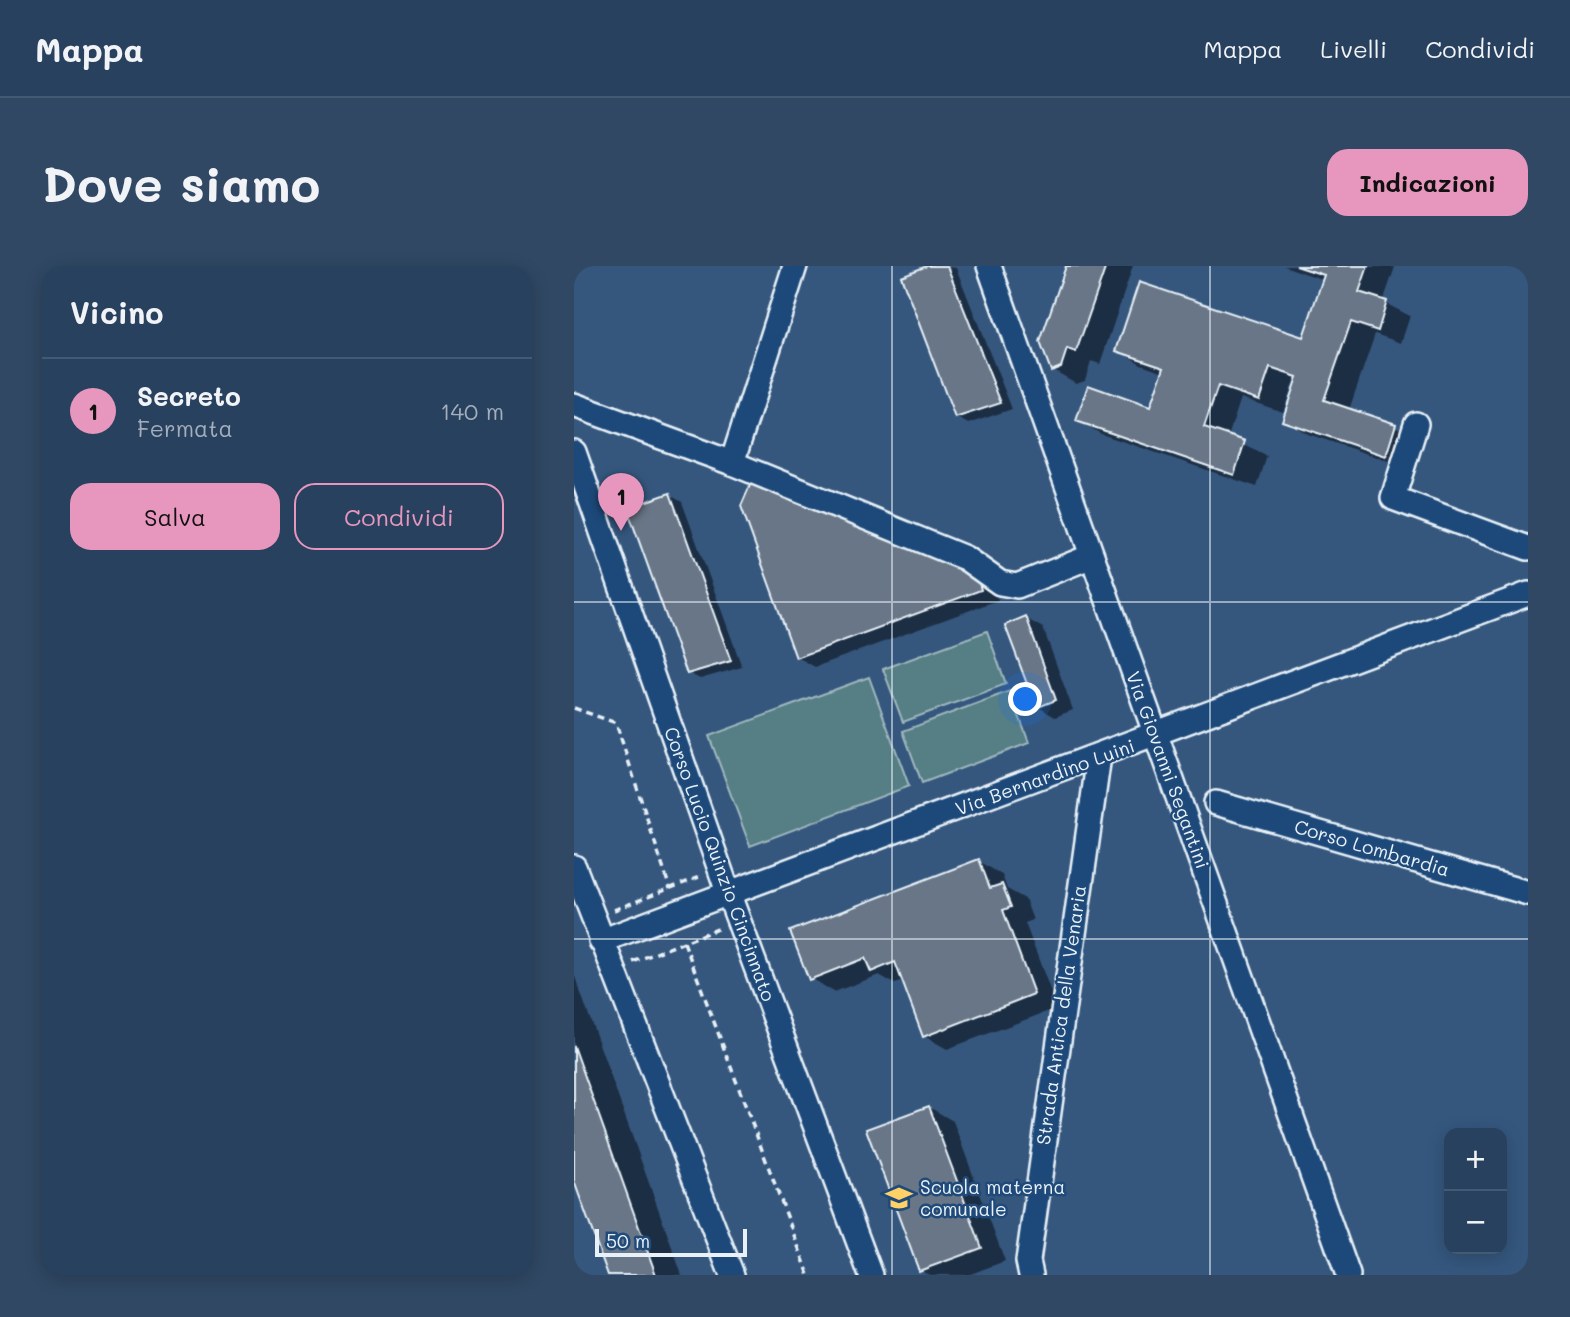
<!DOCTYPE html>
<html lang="it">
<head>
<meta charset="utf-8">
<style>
	body { margin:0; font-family:Mali,sans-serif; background:#304864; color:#f1f3f6 }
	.controls { position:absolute; right:21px; bottom:21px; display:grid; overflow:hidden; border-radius:14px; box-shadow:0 4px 18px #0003 }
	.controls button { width:63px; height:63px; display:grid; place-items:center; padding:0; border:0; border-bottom:2px solid #445a73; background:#28415e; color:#f1f3f6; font:35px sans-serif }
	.scale { position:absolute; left:21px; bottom:18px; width:152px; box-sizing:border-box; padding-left:7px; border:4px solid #e8f1f8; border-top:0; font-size:19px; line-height:24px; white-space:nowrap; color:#e8f1f8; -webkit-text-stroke:5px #1f4a7a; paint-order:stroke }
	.you { position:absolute; left:452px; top:434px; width:24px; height:24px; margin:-18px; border:5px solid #fff; border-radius:50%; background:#1a73e8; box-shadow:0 0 0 10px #1a73e833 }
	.badge { display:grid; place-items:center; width:46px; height:46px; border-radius:50%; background:#e797bd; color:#111; font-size:23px; font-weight:700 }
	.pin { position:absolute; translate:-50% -58px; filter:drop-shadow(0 2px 4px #0008) }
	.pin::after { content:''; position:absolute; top:37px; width:24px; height:21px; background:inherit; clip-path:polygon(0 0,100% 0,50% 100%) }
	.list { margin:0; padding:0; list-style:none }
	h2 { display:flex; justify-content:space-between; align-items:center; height:91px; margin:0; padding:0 28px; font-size:30px }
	h2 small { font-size:23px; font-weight:400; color:#a5afbc }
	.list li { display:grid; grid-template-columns:46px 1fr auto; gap:21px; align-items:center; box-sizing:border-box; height:105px; padding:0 28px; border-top:2px solid #445a73 }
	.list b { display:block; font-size:26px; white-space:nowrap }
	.list p { margin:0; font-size:23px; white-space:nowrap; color:#a5afbc }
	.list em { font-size:23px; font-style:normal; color:#a5afbc }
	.actions { display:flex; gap:14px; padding:21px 28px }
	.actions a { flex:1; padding:16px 0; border:2px solid #e797bd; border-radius:21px; text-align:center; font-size:24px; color:#e797bd }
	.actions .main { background:#e797bd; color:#111 }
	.map { position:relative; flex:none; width:954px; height:1009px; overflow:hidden; border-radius:21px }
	header { display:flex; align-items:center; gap:42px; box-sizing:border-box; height:98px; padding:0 35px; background:#28415e; border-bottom:2px solid #445a73 }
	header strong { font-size:33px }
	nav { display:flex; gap:38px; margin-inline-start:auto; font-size:24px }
	.intro { display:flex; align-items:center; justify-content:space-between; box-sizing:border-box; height:168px; padding:0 42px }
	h1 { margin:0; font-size:49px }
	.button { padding:18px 32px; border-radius:21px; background:#e797bd; color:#111; font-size:24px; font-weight:700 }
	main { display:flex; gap:42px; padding:0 42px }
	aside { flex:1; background:#28415e; border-radius:21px; box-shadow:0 4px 18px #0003 }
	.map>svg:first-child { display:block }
	.green { fill:#577e85; stroke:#a0b8be; stroke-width:2 }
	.shadow { fill:#0007 }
	.building { fill:#687687; stroke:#e8f1f8; stroke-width:2 }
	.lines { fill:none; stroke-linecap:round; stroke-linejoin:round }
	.minor-casing { stroke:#e8f1f8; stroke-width:28 }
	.path { stroke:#e8f1f8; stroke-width:3.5; stroke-dasharray:7 5; stroke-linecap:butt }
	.minor { stroke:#1f4a7a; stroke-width:23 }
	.grid { fill:none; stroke:#e8f1f8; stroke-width:2; stroke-opacity:0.55 }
	.labels { text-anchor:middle; stroke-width:5; stroke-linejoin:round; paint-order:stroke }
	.street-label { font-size:19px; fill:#e8f1f8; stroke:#1f4a7a }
	.poi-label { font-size:19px; fill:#e8f1f8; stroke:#1f4a7a; text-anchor:start }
</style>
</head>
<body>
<header>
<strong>Mappa</strong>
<nav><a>Mappa</a><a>Livelli</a><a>Condividi</a></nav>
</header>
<div class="intro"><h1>Dove siamo</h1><a class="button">Indicazioni</a></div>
<main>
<aside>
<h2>Vicino<small></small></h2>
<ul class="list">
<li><span class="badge">1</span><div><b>Secreto</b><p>Fermata</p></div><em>140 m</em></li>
</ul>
<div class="actions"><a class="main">Salva</a><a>Condividi</a></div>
</aside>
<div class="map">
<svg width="954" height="1009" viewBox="0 0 954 1009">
	<rect width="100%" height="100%" fill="#35577e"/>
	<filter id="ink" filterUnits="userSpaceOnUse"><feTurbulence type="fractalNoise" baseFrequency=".0143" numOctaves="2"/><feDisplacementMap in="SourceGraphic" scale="14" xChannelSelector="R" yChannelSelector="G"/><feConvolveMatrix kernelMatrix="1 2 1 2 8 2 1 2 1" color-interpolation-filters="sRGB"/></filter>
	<g filter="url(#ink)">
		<g class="green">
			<path d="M 413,365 L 432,418 L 329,456 L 309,403 Z"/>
			<path d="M 295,411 L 335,520 L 176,580 L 135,470 Z"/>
			<path d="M 436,425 L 455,477 L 348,517 L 329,465 Z"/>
		</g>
		<g class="shadow">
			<path d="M 358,0 L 382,2 L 438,143 L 394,158 L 382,151 Z"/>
			<path d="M 494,0 L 559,0 L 526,98 L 517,95 L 511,114 L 502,117 L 479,104 Z"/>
			<path d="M 710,0 L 821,1 L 809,36 L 836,50 L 827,77 L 801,68 L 775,144 L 821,160 L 845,174 L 835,202 L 734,168 L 710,154 L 724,115 L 720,114 L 709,146 L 667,132 L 654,171 L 693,190 L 683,221 L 527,168 L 504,154 L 577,143 L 590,106 L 567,98 L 544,84 L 730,74 L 750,14 Z"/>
			<path d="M 178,220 L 420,322 L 424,334 L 241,401 L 223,391 Z"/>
			<path d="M 96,229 L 108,236 L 168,401 L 126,413 L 114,407 Z"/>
			<path d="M 451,352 L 469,362 L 499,444 L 481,451 L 463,440 Z"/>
			<path d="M 405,595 L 428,609 L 433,623 L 451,633 L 459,654 L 451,657 L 483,742 L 373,783 L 350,770 L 330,715 L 321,718 L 305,709 L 260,726 L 236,712 Z"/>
			<path d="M 0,708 L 108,1009 L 36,1009 L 0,909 Z"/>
			<path d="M 355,841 L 379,855 L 431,995 L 394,1009 L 355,1009 L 347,1004 Z"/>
		</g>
		<g class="building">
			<path d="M 353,0 L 373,0 L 427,137 L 381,152 L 327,10 Z"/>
			<path d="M 492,0 L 532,0 L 502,86 L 493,83 L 487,101 L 477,105 L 466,76 Z"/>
			<path d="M 722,0 L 794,0 L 785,26 L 813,35 L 804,65 L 777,56 L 750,134 L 822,158 L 812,190 L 708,155 L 723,111 L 696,102 L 685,134 L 644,120 L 630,161 L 671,175 L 660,209 L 502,155 L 514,119 L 576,141 L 590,101 L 542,85 L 565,16 L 729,71 L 750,9 Z"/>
			<path d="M 177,217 L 403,310 L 407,324 L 222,392 L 167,240 Z"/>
			<path d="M 96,227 L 157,395 L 113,408 L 53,242 Z"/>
			<path d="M 452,350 L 482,434 L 462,442 L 431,359 Z"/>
			<path d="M 405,593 L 416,622 L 428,618 L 437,641 L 429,644 L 460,728 L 349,771 L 321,696 L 297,706 L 291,692 L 235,714 L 216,665 Z"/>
			<path d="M 0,780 L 82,1009 L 34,1009 L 0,915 Z"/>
			<path d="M 355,840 L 408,982 L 345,1005 L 292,863 Z"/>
		</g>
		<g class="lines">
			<defs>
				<g id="minor">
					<path d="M 415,0 L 774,1009"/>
					<path d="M 0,139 L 158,197 L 391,292 L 426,317 L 443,320 L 518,290"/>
					<path d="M 842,158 L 819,232 L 954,282"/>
					<path d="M 0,186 L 155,629 L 297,1009"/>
					<path d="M 158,197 L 221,0"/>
					<path d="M 642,537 L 954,627"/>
					<path d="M 0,601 L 158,1009"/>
					<path d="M 27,675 L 954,328"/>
					<path d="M 457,1009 L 454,995 L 525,490"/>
				</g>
			</defs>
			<use href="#minor" class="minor-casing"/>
			<g class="path">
				<path d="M 0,442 L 42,457 L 96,623"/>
				<path d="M 40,644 L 128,610"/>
				<path d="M 110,676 L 235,1009"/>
				<path d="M 59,696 L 146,662"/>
			</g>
			<use href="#minor" class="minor"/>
		</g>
	</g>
	<path class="grid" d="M 318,0 L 318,1009M 636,0 L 636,1009M 0,336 L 954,336M 0,673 L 954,673"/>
	<defs>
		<symbol id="school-bare" viewBox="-9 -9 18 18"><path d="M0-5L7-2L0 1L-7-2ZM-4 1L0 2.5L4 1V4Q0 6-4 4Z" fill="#ffd166" stroke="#1f4a7a" stroke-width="2.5" paint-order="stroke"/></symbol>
	</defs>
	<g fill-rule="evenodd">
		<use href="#school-bare" x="306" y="913" width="38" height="38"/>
	</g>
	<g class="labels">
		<g class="street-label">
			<text transform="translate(594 504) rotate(70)" y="7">Via Giovanni Segantini</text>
			<text transform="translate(471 511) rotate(-20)" y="7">Via Bernardino Luini</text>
			<text transform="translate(798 582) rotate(16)" y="7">Corso Lombardia</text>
			<text transform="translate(146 598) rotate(70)" y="7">Corso Lucio Quinzio Cincinnato</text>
			<text transform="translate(487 749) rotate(-82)" y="7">Strada Antica della Venaria</text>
		</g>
		<g class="poi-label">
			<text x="346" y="928">Scuola materna<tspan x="346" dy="22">comunale</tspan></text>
		</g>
	</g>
</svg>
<div class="controls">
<button>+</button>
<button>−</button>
</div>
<div class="scale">50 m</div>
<div class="you"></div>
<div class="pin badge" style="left:47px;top:265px">1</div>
</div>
</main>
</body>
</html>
